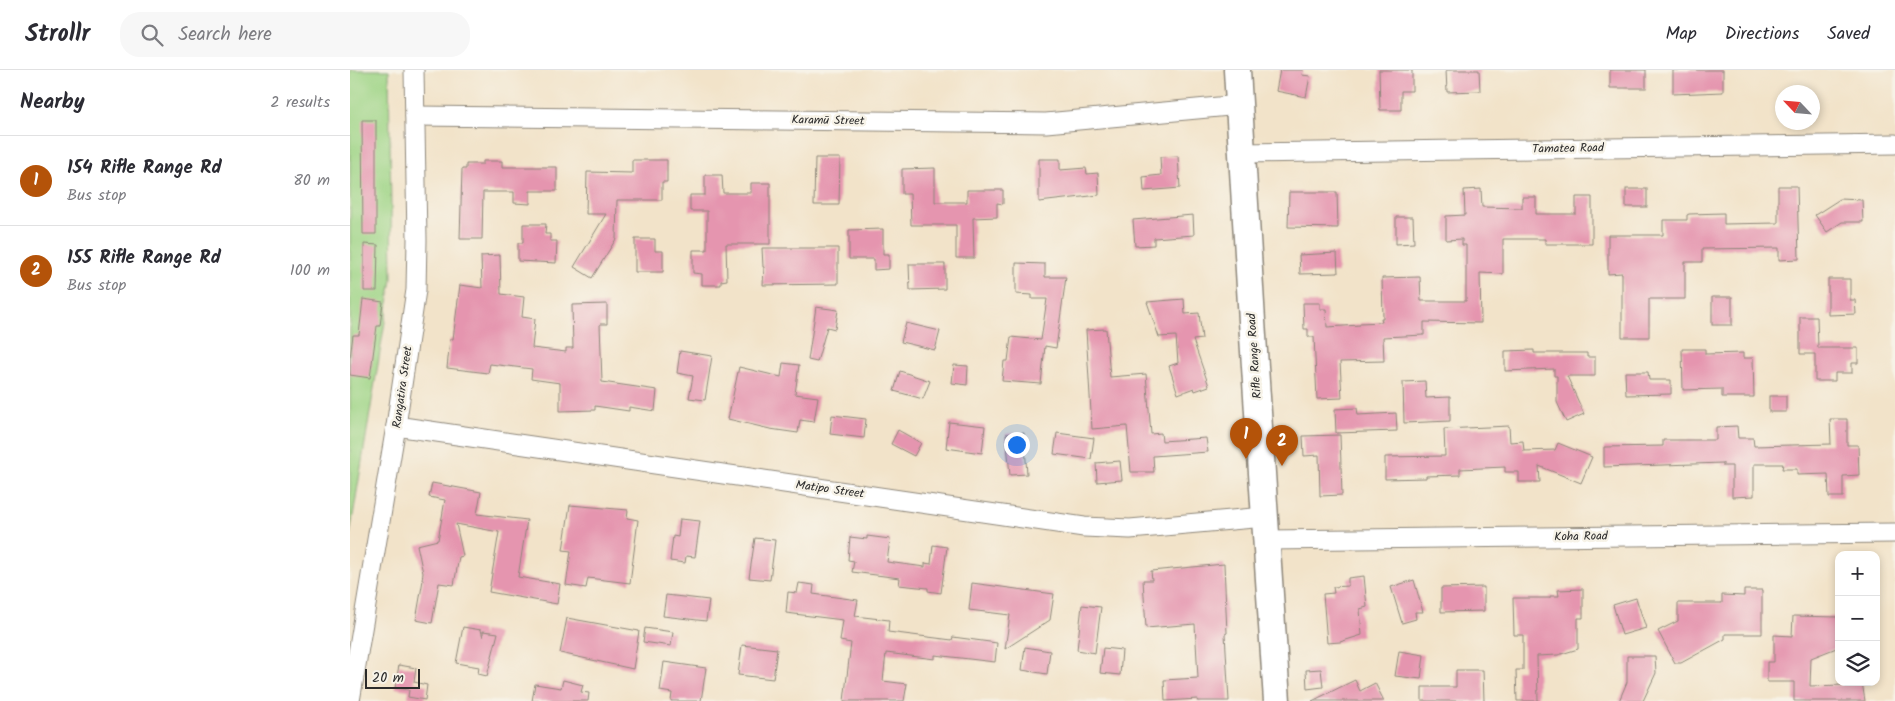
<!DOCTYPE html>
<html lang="en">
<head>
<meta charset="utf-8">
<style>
	body { margin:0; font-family:Kalam,sans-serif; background:#f7f7f7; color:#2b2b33 }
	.controls { position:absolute; right:15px; bottom:15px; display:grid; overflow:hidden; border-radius:10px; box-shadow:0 2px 8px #0003 }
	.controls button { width:45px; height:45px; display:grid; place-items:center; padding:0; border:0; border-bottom:1px solid #e1e1e2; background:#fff; color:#2b2b33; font:25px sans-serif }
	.compass { position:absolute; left:1425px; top:15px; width:45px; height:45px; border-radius:50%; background:#fff; box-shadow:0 2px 8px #0003; rotate:296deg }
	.scale { position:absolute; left:15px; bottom:12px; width:55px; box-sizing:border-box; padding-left:5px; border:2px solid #2b2b2b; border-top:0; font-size:14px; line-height:18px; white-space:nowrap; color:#2b2b2b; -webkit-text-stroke:4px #f7f3e8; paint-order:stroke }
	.you { position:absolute; left:666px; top:374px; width:18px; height:18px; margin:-12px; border:4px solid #fff; border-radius:50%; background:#1a73e8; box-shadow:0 0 0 8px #1a73e833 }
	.badge { display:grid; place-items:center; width:32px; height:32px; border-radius:50%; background:#b45309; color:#fff; font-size:16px; font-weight:700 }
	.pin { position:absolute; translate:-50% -41px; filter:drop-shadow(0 1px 2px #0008) }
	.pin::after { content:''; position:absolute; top:26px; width:18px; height:15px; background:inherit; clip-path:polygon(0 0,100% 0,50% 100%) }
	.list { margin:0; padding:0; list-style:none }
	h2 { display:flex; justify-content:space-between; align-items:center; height:65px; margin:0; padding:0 20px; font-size:21px }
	h2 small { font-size:16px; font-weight:400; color:#7c7c81 }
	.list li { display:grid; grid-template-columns:32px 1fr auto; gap:15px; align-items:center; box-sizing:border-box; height:90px; padding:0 20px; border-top:1px solid #e1e1e2 }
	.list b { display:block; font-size:19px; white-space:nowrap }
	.list p { margin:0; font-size:16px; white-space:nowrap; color:#7c7c81 }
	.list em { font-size:16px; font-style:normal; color:#7c7c81 }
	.icon { flex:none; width:28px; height:28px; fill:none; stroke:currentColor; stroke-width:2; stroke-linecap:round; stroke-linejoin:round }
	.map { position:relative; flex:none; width:1545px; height:631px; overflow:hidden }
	header { display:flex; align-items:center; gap:30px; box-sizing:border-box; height:70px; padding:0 25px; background:#fff; border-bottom:1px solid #e1e1e2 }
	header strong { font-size:24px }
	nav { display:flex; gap:28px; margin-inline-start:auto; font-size:18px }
	.search { width:350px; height:45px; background:#f7f7f7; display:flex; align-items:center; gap:12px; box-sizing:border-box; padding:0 18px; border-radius:20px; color:#7c7c81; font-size:19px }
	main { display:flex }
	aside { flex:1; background:#fff }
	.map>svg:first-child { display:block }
	.green { fill:#9ed485; stroke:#648058 }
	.building { fill:#e595af }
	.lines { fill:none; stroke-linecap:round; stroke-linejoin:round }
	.street-casing { stroke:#8e877a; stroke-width:21 }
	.secondary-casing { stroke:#8e877a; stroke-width:29 }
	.street { stroke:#fff; stroke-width:19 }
	.secondary { stroke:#fff; stroke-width:26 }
	.labels { text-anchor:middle; stroke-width:5; stroke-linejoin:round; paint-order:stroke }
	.street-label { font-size:12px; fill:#2b2b2b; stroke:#f7f3e8 }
</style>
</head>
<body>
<header>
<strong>Strollr</strong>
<div class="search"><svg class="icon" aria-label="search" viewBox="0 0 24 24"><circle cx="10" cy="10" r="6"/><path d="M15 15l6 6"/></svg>Search here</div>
<nav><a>Map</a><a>Directions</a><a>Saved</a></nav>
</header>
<main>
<aside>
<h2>Nearby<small>2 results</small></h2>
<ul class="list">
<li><span class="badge">1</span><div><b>154 Rifle Range Rd</b><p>Bus stop</p></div><em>80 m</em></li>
<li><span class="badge">2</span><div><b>155 Rifle Range Rd</b><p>Bus stop</p></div><em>100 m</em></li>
</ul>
</aside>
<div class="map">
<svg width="1545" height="631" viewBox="0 0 1545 631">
	<rect width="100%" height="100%" fill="#f7f3e8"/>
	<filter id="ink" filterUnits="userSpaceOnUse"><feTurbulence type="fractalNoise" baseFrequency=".02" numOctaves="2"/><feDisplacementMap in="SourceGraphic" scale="10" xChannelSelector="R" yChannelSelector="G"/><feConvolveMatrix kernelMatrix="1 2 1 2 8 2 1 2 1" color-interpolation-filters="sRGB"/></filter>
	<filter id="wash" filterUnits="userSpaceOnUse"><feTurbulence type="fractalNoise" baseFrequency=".0096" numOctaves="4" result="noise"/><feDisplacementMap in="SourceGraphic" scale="20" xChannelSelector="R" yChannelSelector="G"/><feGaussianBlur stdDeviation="1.12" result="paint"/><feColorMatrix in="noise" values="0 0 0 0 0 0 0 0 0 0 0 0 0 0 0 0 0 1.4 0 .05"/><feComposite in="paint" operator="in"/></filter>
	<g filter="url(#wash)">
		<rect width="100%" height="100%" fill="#f2e3c9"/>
		<path class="green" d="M 0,0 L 39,0 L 42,209 L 0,464 Z"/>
		<g id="blocks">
			<g class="building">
				<path d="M 930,0 L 953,0 L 952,5 L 960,6 L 956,27 L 926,21 Z"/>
				<path d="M 1029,0 L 1062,0 L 1062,21 L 1051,21 L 1051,40 L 1030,40 Z"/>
				<path d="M 1096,0 L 1129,0 L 1130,21 L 1097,22 Z"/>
				<rect x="1260" y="0" width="36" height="18"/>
				<path d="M 1323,0 L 1373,0 L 1373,22 L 1323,24 Z"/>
				<path d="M 12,50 L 26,50 L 26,164 L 13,164 Z"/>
				<path d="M 828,86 L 830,118 L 794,121 L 793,107 L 811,105 L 810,87 Z"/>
				<path d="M 465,88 L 490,88 L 489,135 L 464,135 Z"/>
				<path d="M 689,89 L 710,89 L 710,100 L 736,98 L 737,104 L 748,103 L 749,125 L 689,132 Z"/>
				<path d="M 282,90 L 317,90 L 317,112 L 312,112 L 312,130 L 267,130 L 266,169 L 242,208 L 224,197 L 256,144 L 236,144 L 237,102 L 282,103 Z"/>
				<path d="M 133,91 L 152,91 L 152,97 L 207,97 L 207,121 L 180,121 L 180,134 L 164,133 L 164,122 L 133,122 L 132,169 L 110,169 L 112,99 L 116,99 L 116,94 L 133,94 Z"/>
				<path d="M 585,98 L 585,132 L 617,132 L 617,120 L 653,120 L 653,134 L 647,133 L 647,147 L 623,148 L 624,188 L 606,188 L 606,155 L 561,155 L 560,124 L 552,124 L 552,99 Z"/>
				<path d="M 355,105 L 372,105 L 373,123 L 401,123 L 401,113 L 420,113 L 420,174 L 376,174 L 377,210 L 371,211 L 371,215 L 352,215 L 352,204 L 343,203 L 343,180 L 357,180 L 357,141 L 340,141 L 340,125 L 355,125 Z"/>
				<path d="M 1428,116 L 1447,116 L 1449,189 L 1429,190 L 1429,178 L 1352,179 L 1352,192 L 1335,192 L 1335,229 L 1299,229 L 1299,267 L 1272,267 L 1272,203 L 1258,204 L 1258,165 L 1313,165 L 1313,150 L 1337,150 L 1337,145 L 1339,144 L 1374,143 L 1374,154 L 1428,153 Z"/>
				<path d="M 1131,119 L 1132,137 L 1172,138 L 1172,127 L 1186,127 L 1186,144 L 1226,144 L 1226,127 L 1242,127 L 1242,174 L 1195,174 L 1195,169 L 1153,169 L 1153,204 L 1130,203 L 1131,253 L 1074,252 L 1074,265 L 1033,267 L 1034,291 L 990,292 L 992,328 L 967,329 L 964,267 L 958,267 L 958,259 L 954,259 L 953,233 L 970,233 L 970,239 L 976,239 L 977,257 L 1010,255 L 1010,253 L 1032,252 L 1031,248 L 1033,248 L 1032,208 L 1070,207 L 1071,231 L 1116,231 L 1116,175 L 1112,175 L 1112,169 L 1096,170 L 1096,146 L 1115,145 L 1114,120 Z"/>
				<rect x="1276" y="119" width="21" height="18"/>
				<path d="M 939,122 L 987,122 L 988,158 L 938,157 Z"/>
				<path d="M 1490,129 L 1512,130 L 1513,152 L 1492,152 L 1477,162 L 1465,145 Z"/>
				<path d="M 843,145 L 844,165 L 804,168 L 804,175 L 785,176 L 783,150 Z"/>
				<path d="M 1046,147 L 1063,147 L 1064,173 L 1046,174 Z"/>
				<path d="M 173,154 L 196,154 L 195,164 L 200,164 L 200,171 L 207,171 L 206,193 L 168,191 L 168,173 L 173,173 Z"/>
				<path d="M 533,159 L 533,184 L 539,184 L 539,199 L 524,200 L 524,189 L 499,189 L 499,160 Z"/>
				<path d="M 285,169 L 305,169 L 305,181 L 313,181 L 313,202 L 285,202 Z"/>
				<path d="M 14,174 L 28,175 L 27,221 L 14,221 Z"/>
				<path d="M 412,178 L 488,178 L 488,214 L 413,215 L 414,197 L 413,197 Z"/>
				<path d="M 987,183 L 988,203 L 950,204 L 949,185 Z"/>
				<path d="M 150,185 L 151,224 L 174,227 L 172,247 L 185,249 L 182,278 L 216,282 L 216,278 L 223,278 L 222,235 L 257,234 L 257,254 L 250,254 L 252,312 L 307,320 L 305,341 L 279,337 L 279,341 L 245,336 L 245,340 L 210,341 L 210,313 L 181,309 L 182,299 L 140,294 L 138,303 L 97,298 L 100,269 L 103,269 L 110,215 L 132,218 L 131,186 Z"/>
				<path d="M 666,193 L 695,194 L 695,207 L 716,207 L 706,278 L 695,276 L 691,314 L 652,311 L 654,291 L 658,291 L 661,267 L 691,270 L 697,229 L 682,229 L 682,225 L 666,224 Z"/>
				<path d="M 559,194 L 595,194 L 595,219 L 560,220 Z"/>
				<path d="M 1478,209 L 1500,209 L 1500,230 L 1505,230 L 1506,244 L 1478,245 Z"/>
				<rect x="1362" y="227" width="20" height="28"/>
				<path d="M 13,229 L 33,232 L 30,256 L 27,256 L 20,308 L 0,305 L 0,288 L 3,265 L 9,265 Z"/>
				<path d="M 834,229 L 835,244 L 849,243 L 852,269 L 843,270 L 859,316 L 845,321 L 844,318 L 828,324 L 819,296 L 828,293 L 826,266 L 809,267 L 797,232 Z"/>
				<path d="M 466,237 L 488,240 L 485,259 L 477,257 L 467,292 L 458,290 Z"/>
				<path d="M 1450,247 L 1467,247 L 1468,278 L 1508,278 L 1508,293 L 1502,293 L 1502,303 L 1485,303 L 1485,311 L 1465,311 L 1465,284 L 1450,284 Z"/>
				<path d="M 556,253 L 590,261 L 585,280 L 551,272 Z"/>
				<path d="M 756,259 L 760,307 L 796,304 L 801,364 L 811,363 L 812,371 L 856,368 L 858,382 L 803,386 L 804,402 L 781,402 L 777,356 L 742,359 L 736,260 Z"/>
				<path d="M 1332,279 L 1355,279 L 1355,284 L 1393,283 L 1393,288 L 1403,288 L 1404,327 L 1372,327 L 1372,319 L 1333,320 Z"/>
				<path d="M 1184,280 L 1184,283 L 1237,283 L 1237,287 L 1245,287 L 1245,306 L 1217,306 L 1234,344 L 1216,352 L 1207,332 L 1207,306 L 1204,306 L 1204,299 L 1155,301 L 1155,281 Z"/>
				<path d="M 330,281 L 362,286 L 355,330 L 339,328 L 343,306 L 327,303 Z"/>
				<path d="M 433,293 L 449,295 L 445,324 L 468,327 L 464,352 L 450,350 L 448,363 L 420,359 L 378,349 L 389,297 L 431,307 Z"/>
				<path d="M 604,295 L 618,296 L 617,315 L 602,313 Z"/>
				<path d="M 550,301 L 580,311 L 573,329 L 544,321 Z"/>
				<path d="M 1275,302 L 1298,302 L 1299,310 L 1321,310 L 1321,324 L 1276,325 Z"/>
				<path d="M 1075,311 L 1076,328 L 1100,327 L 1100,351 L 1054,353 L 1053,312 Z"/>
				<rect x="1419" y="326" width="17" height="16"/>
				<path d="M 1007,338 L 1008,345 L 1046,343 L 1047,361 L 986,363 L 985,339 Z"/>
				<path d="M 482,345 L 516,349 L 514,368 L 480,364 Z"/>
				<path d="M 1480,349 L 1497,349 L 1497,375 L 1508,375 L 1509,405 L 1493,406 L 1493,427 L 1479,427 L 1478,404 L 1447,405 L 1447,399 L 1432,399 L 1433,394 L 1404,394 L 1404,426 L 1382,427 L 1382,396 L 1373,396 L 1373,393 L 1254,397 L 1254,377 L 1313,376 L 1313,370 L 1366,370 L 1366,357 L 1387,356 L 1388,368 L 1403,368 L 1404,376 L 1481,374 Z"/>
				<path d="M 599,352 L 635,356 L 632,383 L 596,378 Z"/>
				<path d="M 1159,356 L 1160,372 L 1173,371 L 1174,381 L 1205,380 L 1208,373 L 1242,387 L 1231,413 L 1189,396 L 1190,412 L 1169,412 L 1169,402 L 1155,402 L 1155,397 L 1110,399 L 1110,405 L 1076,406 L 1076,408 L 1035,409 L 1035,387 L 1095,386 L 1094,359 Z"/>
				<path d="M 548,360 L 571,373 L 564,386 L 541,374 Z"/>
				<path d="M 674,363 L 677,404 L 660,405 L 656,364 Z"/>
				<path d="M 707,363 L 744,368 L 741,389 L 704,384 Z"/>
				<path d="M 990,365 L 992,425 L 970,426 L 969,385 L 954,386 L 953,366 Z"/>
				<path d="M 770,391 L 772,410 L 747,412 L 746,393 Z"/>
				<path d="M 82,413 L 131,422 L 127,444 L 177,450 L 168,507 L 210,514 L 207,534 L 139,522 L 149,462 L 106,454 L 113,486 L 109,487 L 104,515 L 89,513 L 82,553 L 66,550 L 73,510 L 72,510 L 73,503 L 67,475 L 88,470 L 95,430 L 79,427 Z"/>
				<path d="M 220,435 L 278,440 L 277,448 L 288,450 L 280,513 L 238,508 L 236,518 L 216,515 L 221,481 L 213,480 Z"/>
				<path d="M 330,449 L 350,451 L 345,487 L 336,486 L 335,493 L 320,491 L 323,466 L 328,467 Z"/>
				<path d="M 517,466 L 540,469 L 537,492 L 575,497 L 575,493 L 581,494 L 583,475 L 597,477 L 591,523 L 578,521 L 578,518 L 549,515 L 550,508 L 502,502 L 504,491 L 498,490 L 500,467 L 517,469 Z"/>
				<path d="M 405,468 L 425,470 L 420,510 L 399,508 Z"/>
				<path d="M 874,494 L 877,563 L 875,564 L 879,631 L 847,631 L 848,629 L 815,631 L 814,610 L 848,608 L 845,554 L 796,558 L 793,510 L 802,510 L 801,501 Z"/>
				<path d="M 1014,506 L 1017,537 L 1010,539 L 1012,565 L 990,572 L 977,573 L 973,524 L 984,523 L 983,517 L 998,516 L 998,508 Z"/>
				<path d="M 1064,510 L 1073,542 L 1065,542 L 1066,549 L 1052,553 L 1041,517 Z"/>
				<path d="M 449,513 L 464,515 L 463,524 L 508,530 L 505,546 L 539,550 L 538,562 L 602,570 L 603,567 L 647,573 L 645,592 L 585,585 L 585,589 L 536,583 L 533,611 L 557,614 L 554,631 L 494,631 L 501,573 L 490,571 L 493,550 L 436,543 L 438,522 L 447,523 Z"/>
				<path d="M 622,513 L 704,524 L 700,550 L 655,579 L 660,545 L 619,540 Z"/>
				<path d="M 1134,517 L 1134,541 L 1091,542 L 1091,518 Z"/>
				<path d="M 1233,519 L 1233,548 L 1228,548 L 1228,579 L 1208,585 L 1187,586 L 1188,631 L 1167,631 L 1166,600 L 1173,600 L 1173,565 L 1164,565 L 1163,528 L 1200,528 L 1200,526 L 1209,526 L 1208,520 Z"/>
				<path d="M 1394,520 L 1412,520 L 1412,564 L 1375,564 L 1375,569 L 1331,593 L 1325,593 L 1308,561 L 1328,551 L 1328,533 L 1372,533 L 1372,525 L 1394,526 Z"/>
				<path d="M 316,525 L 359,530 L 356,551 L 313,546 Z"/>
				<path d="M 1286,528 L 1296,558 L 1272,565 L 1263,535 Z"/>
				<path d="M 732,535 L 751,537 L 745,583 L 727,580 Z"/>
				<path d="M 1443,546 L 1489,547 L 1489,577 L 1461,588 L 1460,616 L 1493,615 L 1493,612 L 1512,612 L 1515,631 L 1444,631 L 1444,612 L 1417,612 L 1417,592 L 1424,592 L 1424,565 L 1442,566 Z"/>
				<path d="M 217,548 L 289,561 L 283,599 L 210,583 Z"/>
				<path d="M 113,557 L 131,560 L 133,567 L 133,561 L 148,563 L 137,606 L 128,604 L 129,597 L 106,593 Z"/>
				<path d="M 295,558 L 323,562 L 321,576 L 293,572 Z"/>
				<path d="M 392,575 L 427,579 L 423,609 L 388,605 Z"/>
				<path d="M 675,577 L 700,581 L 697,604 L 672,600 Z"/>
				<path d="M 753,578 L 772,580 L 770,605 L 750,603 Z"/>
				<path d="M 1049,581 L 1074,585 L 1071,609 L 1045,606 Z"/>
				<path d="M 1277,586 L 1305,586 L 1306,603 L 1293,631 L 1269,631 L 1277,612 Z"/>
				<path d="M 314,592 L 356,598 L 351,631 L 321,631 L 322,623 L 310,621 Z"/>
				<path d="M 49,595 L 66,598 L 64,612 L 77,615 L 75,630 L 58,627 L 59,620 L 45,618 Z"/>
				<path d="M 971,599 L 973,617 L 957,619 L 956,600 Z"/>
				<path d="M 1106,600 L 1133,600 L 1134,631 L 1072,631 L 1072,617 L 1106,617 Z"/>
				<path d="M 213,610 L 233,615 L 231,622 L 239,623 L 238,631 L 182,631 L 185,614 L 211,618 Z"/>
				<path d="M 1005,610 L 1010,621 L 1025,613 L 1034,631 L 962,631 Z"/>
			</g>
		</g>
	</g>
	<g filter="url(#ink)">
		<use href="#blocks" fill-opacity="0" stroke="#8e877a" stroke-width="1"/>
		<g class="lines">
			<defs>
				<g id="street">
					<path d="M 65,46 L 696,53 L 890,35"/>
					<path d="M 892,83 L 1545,74"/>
					<path d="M 46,356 L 734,457 L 780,459 L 915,447"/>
					<path d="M 917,470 L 1545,463"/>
					<path d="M 0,631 L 46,356 L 66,220 L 67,170 L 64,0"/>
				</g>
				<path id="secondary" d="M 887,0 L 902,251 L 927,631"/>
			</defs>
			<use href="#street" class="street-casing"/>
			<use href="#secondary" class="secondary-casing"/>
			<use href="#street" class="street"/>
			<use href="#secondary" class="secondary"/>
		</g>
	</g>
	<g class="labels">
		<g class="street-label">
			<text transform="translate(478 50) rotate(1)" y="4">Karamū Street</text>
			<text transform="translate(1218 78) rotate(-1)" y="4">Tamatea Road</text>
			<text transform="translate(904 286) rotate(-94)" y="4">Rifle Range Road</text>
			<text transform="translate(52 317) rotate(-82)" y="4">Rangatira Street</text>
			<text transform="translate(480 419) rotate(8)" y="4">Matipo Street</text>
			<text transform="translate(1231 466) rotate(-1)" y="4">Koha Road</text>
		</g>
	</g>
</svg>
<div class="controls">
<button>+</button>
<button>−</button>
<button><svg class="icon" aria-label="layers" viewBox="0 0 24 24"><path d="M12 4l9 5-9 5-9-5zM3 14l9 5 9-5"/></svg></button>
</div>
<svg class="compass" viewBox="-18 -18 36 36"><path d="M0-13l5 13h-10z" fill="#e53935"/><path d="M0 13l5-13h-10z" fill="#7c7c81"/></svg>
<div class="scale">20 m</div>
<div class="you"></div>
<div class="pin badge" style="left:896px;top:389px">1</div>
<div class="pin badge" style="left:932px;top:396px">2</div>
</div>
</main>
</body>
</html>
